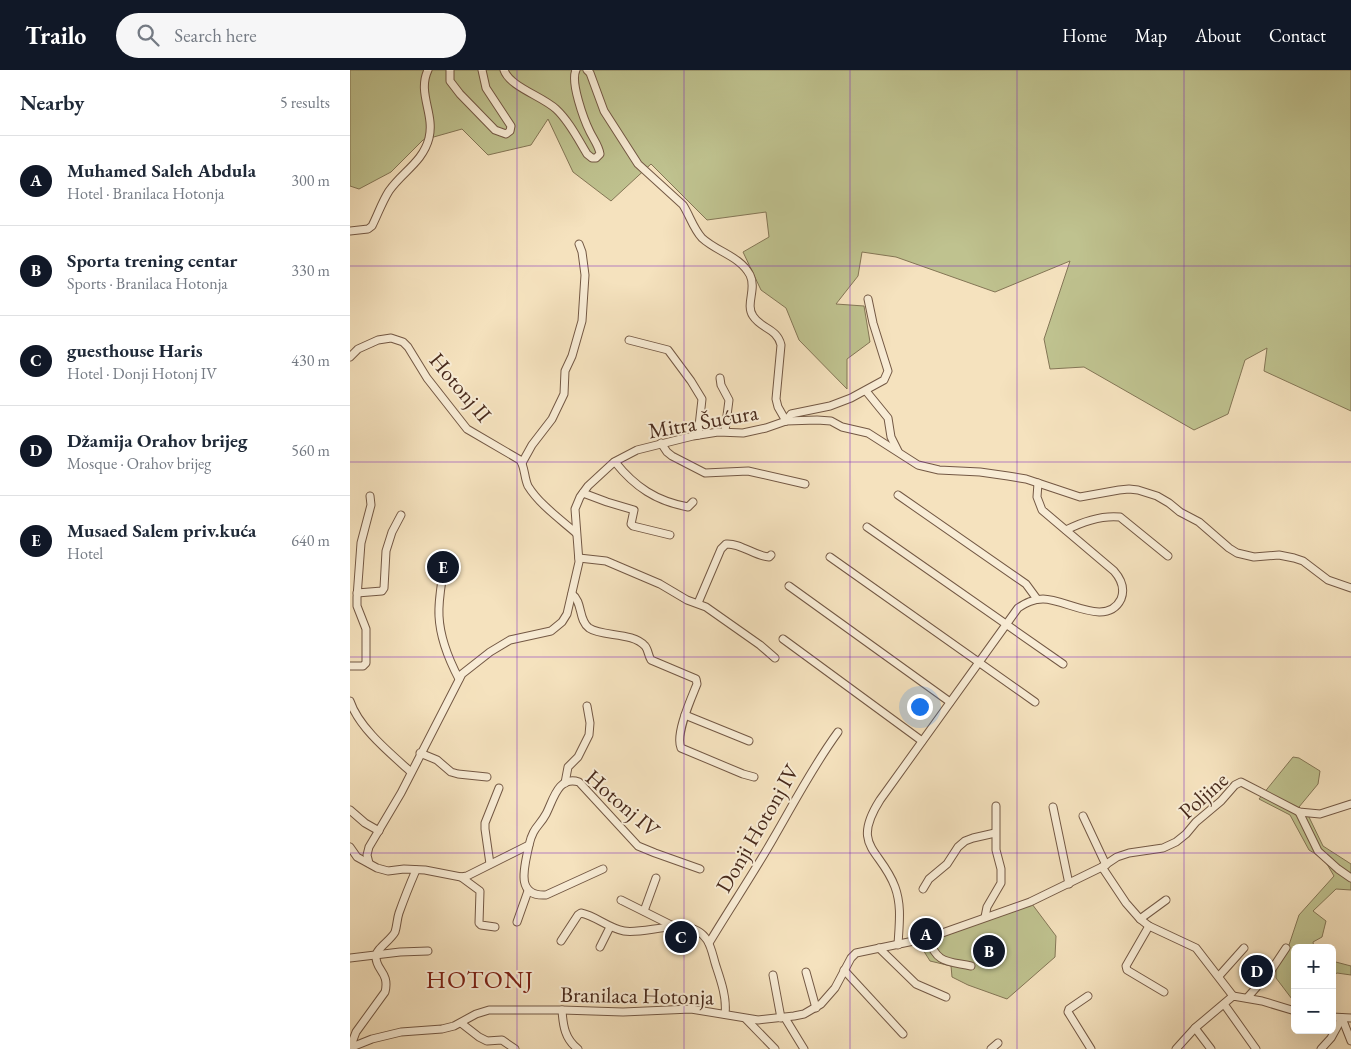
<!DOCTYPE html>
<html lang="en">
<head>
<meta charset="utf-8">
<style>
	body { margin:0; font-family:"EB Garamond",serif; background:#f6f6f7; color:#1f2937 }
	.controls { position:absolute; right:15px; bottom:15px; display:grid; overflow:hidden; border-radius:8px; box-shadow:0 5px 20px #0002 }
	.controls button { width:45px; height:45px; display:grid; place-items:center; padding:0; border:0; border-bottom:1px solid #e0e1e3; background:#fff; color:#1f2937; font:25px sans-serif }
	.you { position:absolute; left:569px; top:636px; width:18px; height:18px; margin:-12px; border:4px solid #fff; border-radius:50%; background:#1a73e8; box-shadow:0 0 0 8px #1a73e833 }
	.badge { display:grid; place-items:center; width:32px; height:32px; border-radius:50%; background:#111827; color:#fff; font-size:16px; font-weight:700 }
	.pin { position:absolute; translate:-50% -50%; border:2px solid #fff; box-shadow:0 1px 5px #0006 }
	.list { margin:0; padding:0; list-style:none }
	h2 { display:flex; justify-content:space-between; align-items:center; height:65px; margin:0; padding:0 20px; font-size:21px }
	h2 small { font-size:16px; font-weight:400; color:#747a83 }
	.list li { display:grid; grid-template-columns:32px 1fr auto; gap:15px; align-items:center; box-sizing:border-box; height:90px; padding:0 20px; border-top:1px solid #e0e1e3 }
	.list b { display:block; font-size:19px; white-space:nowrap }
	.list p { margin:0; font-size:16px; white-space:nowrap; color:#747a83 }
	.list em { font-size:16px; font-style:normal; color:#747a83 }
	.icon { flex:none; width:28px; height:28px; fill:none; stroke:currentColor; stroke-width:2; stroke-linecap:round; stroke-linejoin:round }
	.map { position:relative; flex:none; width:1001px; height:979px; overflow:hidden }
	header { display:flex; align-items:center; gap:30px; box-sizing:border-box; height:70px; padding:0 25px; background:#111827; color:#fff }
	header strong { font-size:24px }
	nav { display:flex; gap:28px; margin-inline-start:auto; font-size:18px }
	.search { width:350px; height:45px; background:#f6f6f7; display:flex; align-items:center; gap:12px; box-sizing:border-box; padding:0 18px; border-radius:28px; color:#747a83; font-size:19px }
	main { display:flex }
	aside { flex:1; background:#fff }
	.map>svg:first-child { display:block }
	.green { fill:#bfc28f; stroke:#847656 }
	.lines { fill:none; stroke-linecap:round; stroke-linejoin:round }
	.minor-casing { stroke:#735844; stroke-width:9 }
	.minor { stroke:#f8ecd5; stroke-width:7 }
	.grid { fill:none; stroke:#7b2cbf; stroke-width:1; stroke-opacity:0.55 }
	.labels { text-anchor:middle; stroke-width:4; stroke-linejoin:round; paint-order:stroke }
	.street-label { font-size:22px; fill:#482a1c; stroke:#f8ecd5 }
	.quarter-label { font-size:25px; letter-spacing:1px; fill:#7a1f14; stroke:#f8ecd5 }
</style>
</head>
<body>
<header>
<strong>Trailo</strong>
<div class="search"><svg class="icon" aria-label="search" viewBox="0 0 24 24"><circle cx="10" cy="10" r="6"/><path d="M15 15l6 6"/></svg>Search here</div>
<nav><a>Home</a><a>Map</a><a>About</a><a>Contact</a></nav>
</header>
<main>
<aside>
<h2>Nearby<small>5 results</small></h2>
<ul class="list">
<li><span class="badge">A</span><div><b>Muhamed Saleh Abdula</b><p>Hotel · Branilaca Hotonja</p></div><em>300 m</em></li>
<li><span class="badge">B</span><div><b>Sporta trening centar</b><p>Sports · Branilaca Hotonja</p></div><em>330 m</em></li>
<li><span class="badge">C</span><div><b>guesthouse Haris</b><p>Hotel · Donji Hotonj IV</p></div><em>430 m</em></li>
<li><span class="badge">D</span><div><b>Džamija Orahov brijeg</b><p>Mosque · Orahov brijeg</p></div><em>560 m</em></li>
<li><span class="badge">E</span><div><b>Musaed Salem priv.kuća</b><p>Hotel</p></div><em>640 m</em></li>
</ul>
</aside>
<div class="map">
<svg width="1001" height="979" viewBox="0 0 1001 979">
	<rect width="100%" height="100%" fill="#f5e2be"/>
	<filter id="stains"><feTurbulence type="fractalNoise" baseFrequency=".004" numOctaves="4"/><feColorMatrix values="0 0 0 0 .2 0 0 0 0 .09 0 0 0 0 .02 0 0 0 .5 -.17"/></filter>
	<radialGradient id="worn" r=".72"><stop offset=".6" stop-color="#630" stop-opacity="0"/><stop offset="1" stop-color="#630" stop-opacity=".3"/></radialGradient>
	<g class="green">
		<path d="M 0,0 L 1001,0 L 1001,341 L 914,301 L 917,278 L 895,290 L 878,344 L 844,360 L 734,297 L 700,299 L 694,269 L 720,191 L 645,222 L 546,187 L 512,182 L 508,206 L 486,234 L 514,236 L 520,272 L 497,289 L 497,319 L 449,270 L 436,238 L 411,220 L 393,182 L 419,167 L 416,142 L 357,150 L 301,94 L 261,131 L 223,102 L 198,49 L 181,75 L 138,85 L 112,59 L 73,70 L 41,102 L 9,119 L 0,116 Z"/>
		<path d="M 943,687 L 949,688 L 970,701 L 968,714 L 949,737 L 958,745 L 973,776 L 1001,794 L 1001,820 L 986,819 L 963,841 L 976,851 L 972,867 L 963,872 L 964,878 L 945,878 L 945,933 L 926,908 L 926,895 L 937,881 L 949,845 L 984,806 L 974,789 L 959,780 L 940,745 L 909,729 Z"/>
		<path d="M 682,834 L 706,866 L 705,887 L 657,929 L 618,915 L 602,907 L 601,896 L 580,891 L 570,875 Z"/>
		<path d="M 982,891 L 1001,896 L 1001,905 L 987,903 L 982,906 Z"/>
	</g>
	<g class="lines">
		<defs>
			<g id="minor">
				<path d="M 100,0 L 100,11 L 110,24 L 145,60 L 156,64 L 160,61 L 161,56 L 136,18 L 132,0"/>
				<path d="M 154,0 C 160,17 192,26 206,39 C 219,51 228,69 237,84 L 242,88 L 246,88 L 250,84 C 249,76 244,70 240,62 C 234,50 220,12 226,0"/>
				<path d="M 237,0 L 240,3 L 254,41 L 288,94 L 333,135 C 340,146 343,158 352,168 C 367,182 390,186 400,205 C 407,219 395,234 403,246 C 411,259 427,258 431,275 L 426,329 L 428,337 L 436,351"/>
				<path d="M 0,161 L 18,159 L 22,156 C 28,144 32,132 39,121 C 52,102 73,92 79,68 C 85,44 67,23 78,0"/>
				<path d="M 279,270 L 318,280 L 341,311 L 352,329 L 348,365"/>
				<path d="M 0,287 L 8,279 L 28,270 L 41,268 L 53,272 L 58,277 L 77,308 L 117,359 L 170,390 C 175,397 174,407 178,416 C 189,434 210,449 226,463"/>
				<path d="M 370,308 L 371,315 L 379,330 L 375,361"/>
				<path d="M 516,321 L 538,348 L 541,367 L 548,381"/>
				<path d="M 436,351 L 467,350 L 481,351 L 492,357 L 518,363 L 568,395 L 589,400 L 630,402 L 658,406 L 676,409 L 730,427 L 769,420 L 779,419 L 788,420 L 807,426 L 819,433 L 830,442 L 849,452 L 879,478 L 887,483 L 904,487 L 929,485 L 944,488 L 953,491 L 978,510 L 1001,518"/>
				<path d="M 311,373 L 317,382 L 322,386 L 355,403 L 398,401 L 455,414"/>
				<path d="M 265,392 C 285,417 306,431 338,437 L 343,432"/>
				<path d="M 172,393 L 182,375 L 202,349 L 214,324 L 215,301 L 222,286 L 232,251 L 235,205 L 232,182 L 229,174"/>
				<path d="M 233,423 L 257,432 L 284,440 L 281,454 L 283,456 L 320,465"/>
				<path d="M 548,425 L 676,514 L 687,529"/>
				<path d="M 517,457 L 713,594"/>
				<path d="M 716,460 C 732,452 751,445 770,447 L 818,486"/>
				<path d="M 480,487 L 685,632"/>
				<path d="M 229,488 L 256,491 L 310,514 L 337,530 L 356,537 L 410,575 L 425,588"/>
				<path d="M 94,496 C 92,512 88,530 89,546 C 90,568 99,590 109,609"/>
				<path d="M 439,516 L 600,632"/>
				<path d="M 7,523 L 32,521 L 34,518 L 36,481 L 42,462 L 51,445"/>
				<path d="M 222,524 C 233,532 228,550 239,558 C 252,567 283,562 295,576 C 298,579 298,585 301,590 L 346,609 L 347,614 C 341,629 325,664 331,678 L 393,704 L 404,707"/>
				<path d="M 348,533 L 371,479 L 376,474 C 391,473 404,486 419,487 L 421,485"/>
				<path d="M 433,569 L 572,671"/>
				<path d="M 0,596 L 13,596 L 16,593 L 16,559 L 7,536 L 7,527 L 11,473 L 21,435 L 20,426"/>
				<path d="M 0,631 C 9,658 40,683 61,702"/>
				<path d="M 335,645 L 399,671"/>
				<path d="M 70,683 L 87,690 L 101,702 L 108,704 L 137,707"/>
				<path d="M 215,713 L 218,697 L 228,687 L 239,665 L 240,653 L 237,636"/>
				<path d="M 703,737 L 719,814"/>
				<path d="M 0,740 L 15,753 L 29,761"/>
				<path d="M 949,742 L 968,781 L 988,799 L 1001,808"/>
				<path d="M 733,746 L 756,795"/>
				<path d="M 179,775 C 175,795 164,827 196,825 L 253,799"/>
				<path d="M 0,777 L 7,787 L 27,798 L 38,801 L 54,799 L 75,800 L 111,807 L 117,806 L 179,775 C 183,757 189,757 196,744 C 203,731 208,705 229,712 L 288,776 L 305,783 L 350,799"/>
				<path d="M 19,793 L 17,785 L 19,777 L 51,723 L 112,604 L 140,582 L 160,570 L 201,561 L 212,552 L 217,544 L 229,492 L 225,439 L 230,427 L 238,416 L 264,392 L 287,380 L 343,366 L 368,362 L 393,363 L 416,358 L 436,351 L 441,344 L 480,336 L 501,328 L 534,310 L 538,301 L 523,253 L 518,229"/>
				<path d="M 140,794 L 135,759 L 135,753 L 149,718"/>
				<path d="M 752,797 L 776,833 L 790,849 L 799,856 L 846,878 L 883,926"/>
				<path d="M 111,807 L 130,821 L 129,853 L 131,855 L 145,857"/>
				<path d="M 573,819 L 579,809 L 597,794 L 608,777 L 615,771 L 623,768 L 645,763"/>
				<path d="M 271,830 L 323,856"/>
				<path d="M 294,841 L 306,808"/>
				<path d="M 635,847 L 637,837 L 651,813 L 651,799 L 646,780 L 646,736"/>
				<path d="M 790,849 L 816,830"/>
				<path d="M 167,852 L 178,821"/>
				<path d="M 799,856 L 776,896 L 777,900 L 814,922"/>
				<path d="M 578,868 C 587,894 597,891 621,896"/>
				<path d="M 211,871 L 228,845 L 231,843 C 246,846 258,858 274,861 C 297,865 341,844 357,870 C 362,878 363,887 366,896 C 371,911 377,928 375,944"/>
				<path d="M 359,873 C 380,838 403,804 423,769 C 444,733 463,696 488,662"/>
				<path d="M 548,875 C 549,855 552,836 545,817 C 531,779 500,777 530,730 L 668,538 C 676,533 683,529 693,529 C 716,529 757,558 771,529 C 775,519 771,509 764,501 L 692,440 L 687,427 L 688,413"/>
				<path d="M 250,877 L 260,857"/>
				<path d="M 529,878 L 566,914 L 596,927"/>
				<path d="M 0,888 L 50,882 L 78,881"/>
				<path d="M 494,900 L 553,964"/>
				<path d="M 456,902 L 466,938"/>
				<path d="M 423,905 L 431,948"/>
				<path d="M 869,906 L 894,878"/>
				<path d="M 738,926 L 719,939 L 718,942 L 741,979"/>
				<path d="M 897,928 L 920,902 L 936,878"/>
				<path d="M 874,934 L 906,979"/>
				<path d="M 212,940 C 213,956 215,969 228,979"/>
				<path d="M 982,947 L 1001,948"/>
				<path d="M 435,948 L 454,979"/>
				<path d="M 992,948 L 1001,971"/>
				<path d="M 396,949 L 425,979"/>
				<path d="M 111,953 L 129,967 L 137,971 L 152,970 L 165,979"/>
				<path d="M 845,958 L 861,979"/>
				<path d="M 2,977 L 22,969 L 51,962 L 92,959 L 104,956 L 126,944 L 139,940 L 212,940 L 273,942 L 341,939 L 408,950 L 444,946 L 454,944 L 471,934 L 485,918 L 501,888 L 506,883 L 578,868 L 680,832 L 752,797 L 767,787 L 779,783 L 813,778 L 826,772 L 836,764 L 846,752 L 871,731 L 885,715 L 891,712 L 949,742 L 970,744 L 1001,734"/>
				<path d="M 2,979 L 3,970 L 6,962 L 35,922 C 40,902 25,900 26,886 C 26,879 41,870 45,862 C 47,856 47,849 49,843 C 54,829 60,814 66,800"/>
				<path d="M 641,979 L 648,973"/>
				<path d="M 826,979 L 845,958 L 883,926 L 912,931 L 945,941"/>
				<path d="M 971,979 L 981,968 L 992,948"/>
			</g>
		</defs>
		<use href="#minor" class="minor-casing"/>
		<use href="#minor" class="minor"/>
	</g>
	<path class="grid" d="M 167,0 L 167,979M 334,0 L 334,979M 500,0 L 500,979M 667,0 L 667,979M 834,0 L 834,979M 0,196 L 1001,196M 0,392 L 1001,392M 0,587 L 1001,587M 0,783 L 1001,783"/>
	<g class="labels">
		<g class="street-label">
			<text transform="translate(111 317) rotate(50)" y="8">Hotonj II</text>
			<text transform="translate(353 351) rotate(-10)" y="8">Mitra Šućura</text>
			<text transform="translate(853 725) rotate(-42)" y="8">Poljine</text>
			<text transform="translate(273 733) rotate(41)" y="8">Hotonj IV</text>
			<text transform="translate(407 758) rotate(-60)" y="8">Donji Hotonj IV</text>
			<text transform="translate(287 925) rotate(1)" y="8">Branilaca Hotonja</text>
		</g>
		<g class="quarter-label">
			<text x="130" y="918">HOTONJ</text>
		</g>
	</g>
	<rect width="100%" height="100%" filter="url(#stains)"/>
	<rect width="100%" height="100%" fill="url(#worn)"/>
</svg>
<div class="controls">
<button>+</button>
<button>−</button>
</div>
<div class="you"></div>
<div class="pin badge" style="left:576px;top:864px">A</div>
<div class="pin badge" style="left:639px;top:881px">B</div>
<div class="pin badge" style="left:331px;top:867px">C</div>
<div class="pin badge" style="left:907px;top:901px">D</div>
<div class="pin badge" style="left:93px;top:497px">E</div>
</div>
</main>
</body>
</html>
